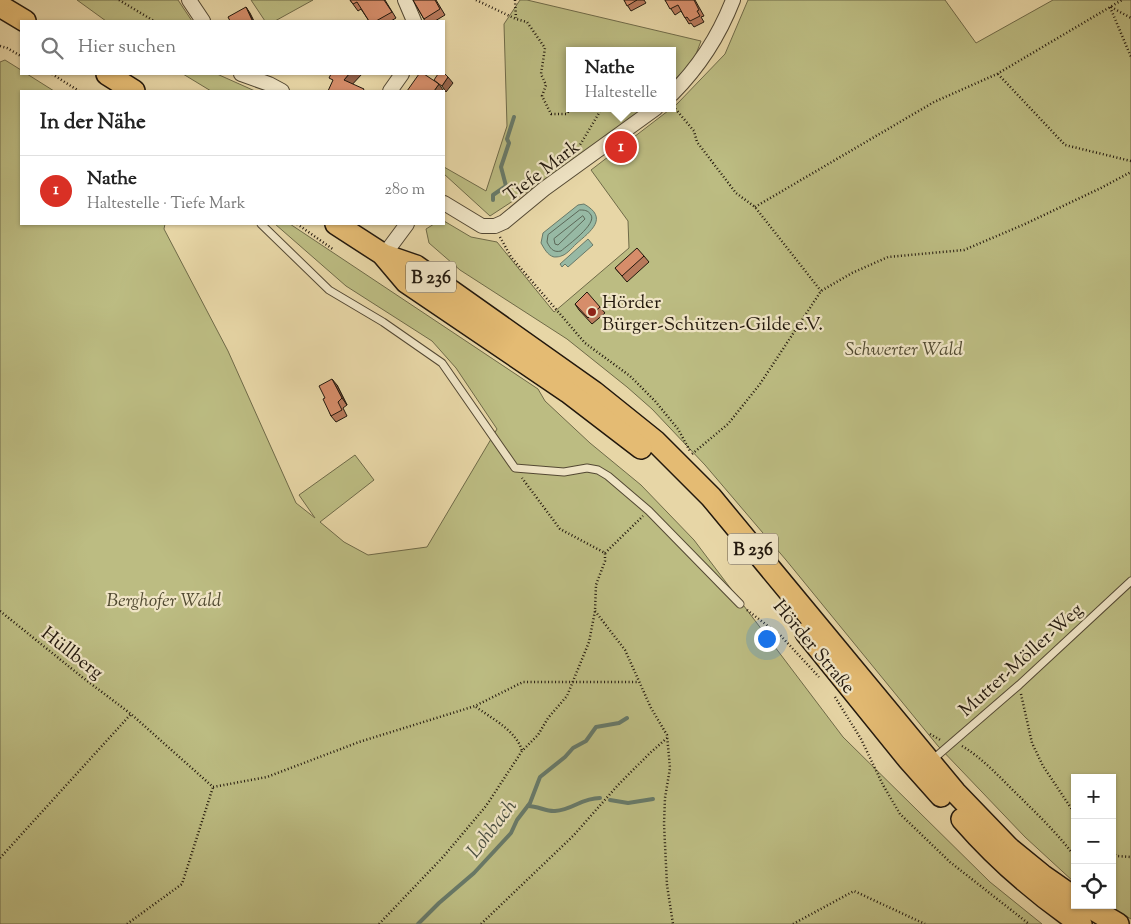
<!DOCTYPE html>
<html lang="de">
<head>
<meta charset="utf-8">
<style>
	body { margin:0; font-family:"Sorts Mill Goudy",serif; background:#f2f2f2; color:#222 }
	.controls { position:absolute; right:15px; bottom:15px; display:grid; overflow:hidden; border-radius:0px; box-shadow:0 1px 4px #0004 }
	.controls button { width:45px; height:45px; display:grid; place-items:center; padding:0; border:0; border-bottom:1px solid #e0e0e0; background:#fff; color:#222; font:25px sans-serif }
	.you { position:absolute; left:766px; top:638px; width:18px; height:18px; margin:-12px; border:4px solid #fff; border-radius:50%; background:#1a73e8; box-shadow:0 0 0 8px #1a73e833 }
	.badge { display:grid; place-items:center; width:32px; height:32px; border-radius:50%; background:#d93025; color:#fff; font-size:16px; font-weight:700 }
	.pin { position:absolute; translate:-50% -50%; border:2px solid #fff; box-shadow:0 1px 5px #0006 }
	.popup { position:absolute; left:566px; top:47px; width:110px; height:65px; box-sizing:border-box; display:grid; place-content:center; border-radius:0px; background:#fff; filter:drop-shadow(0 1px 4px #0005); font-size:16px; white-space:nowrap; color:#767676 }
	.popup b { font-size:19px; color:#222 }
	.popup::after { content:''; position:absolute; left:50%; top:100%; margin-left:-10px; border:10px solid transparent; border-top-color:#fff }
	.list { margin:0; padding:0; list-style:none }
	h2 { display:flex; justify-content:space-between; align-items:center; height:65px; margin:0; padding:0 20px; font-size:21px }
	h2 small { font-size:16px; font-weight:400; color:#767676 }
	.list li { display:grid; grid-template-columns:32px 1fr auto; gap:15px; align-items:center; box-sizing:border-box; height:70px; padding:0 20px; border-top:1px solid #e0e0e0 }
	.list b { display:block; font-size:19px; white-space:nowrap }
	.list p { margin:0; font-size:16px; white-space:nowrap; color:#767676 }
	.list em { font-size:16px; font-style:normal; color:#767676 }
	.icon { flex:none; width:28px; height:28px; fill:none; stroke:currentColor; stroke-width:2; stroke-linecap:round; stroke-linejoin:round }
	.map { position:relative; flex:none; width:1131px; height:924px; overflow:hidden }
	.search { position:absolute; background:#fff; box-shadow:0 1px 4px #0004; left:20px; top:20px; width:425px; height:55px; display:flex; align-items:center; gap:12px; box-sizing:border-box; padding:0 18px; border-radius:0px; color:#767676; font-size:19px }
	.panel { position:absolute; background:#fff; box-shadow:0 1px 4px #0004; left:20px; top:90px; width:425px; height:135px; border-radius:0px }
	.map>svg:first-child { display:block }
	.green { fill:#bcbc82; stroke:#6f6a48 }
	.water { fill:#97b9a4; stroke:#687968 }
	.lines { fill:none; stroke-linecap:round; stroke-linejoin:round }
	.shore { stroke:#5c6858; stroke-width:1 }
	.stream { stroke:#687968; stroke-width:4 }
	.service-casing { stroke:#534833; stroke-width:9 }
	.minor-casing { stroke:#534833; stroke-width:16 }
	.primary-casing { stroke:#22180d; stroke-width:24 }
	.path { stroke:#22180d; stroke-width:2.5; stroke-dasharray:1 2.5; stroke-linecap:butt }
	.service { stroke:#efe4c5; stroke-width:7 }
	.minor { stroke:#efe4c5; stroke-width:14 }
	.primary { stroke:#e4bb73; stroke-width:21 }
	.wall { fill:#b8795b; stroke:#22180d }
	.shaded-wall { fill:#96634a; stroke:#22180d }
	.building { fill:#d68d6a; stroke:#22180d }
	.poi-dot { fill:#8f2418; stroke:#efe4c5; stroke-width:2 }
	.labels { text-anchor:middle; stroke-width:4.5; stroke-linejoin:round; paint-order:stroke }
	.shield { fill:#efe4c5; stroke:#605544; stroke-width:1 }
	.shield-label { font-size:18px; font-weight:bold; fill:#22180d }
	.street-label { font-size:19px; fill:#22180d; stroke:#efe4c5 }
	.poi-label { font-size:19px; fill:#22180d; stroke:#efe4c5; text-anchor:start }
	.park-label { font-size:19px; font-style:italic; fill:#504930; stroke:#efe4c5 }
	.water-label { font-size:20px; font-style:italic; fill:#4b5042; stroke:#efe4c5 }
</style>
</head>
<body>
<div class="map">
<svg width="1131" height="924" viewBox="0 0 1131 924">
	<rect width="100%" height="100%" fill="#e7d6a6"/>
	<filter id="stains"><feTurbulence type="fractalNoise" baseFrequency=".004" numOctaves="4"/><feColorMatrix values="0 0 0 0 .2 0 0 0 0 .09 0 0 0 0 .02 0 0 0 .5 -.17"/></filter>
	<radialGradient id="worn" r=".72"><stop offset=".6" stop-color="#630" stop-opacity="0"/><stop offset="1" stop-color="#630" stop-opacity=".3"/></radialGradient>
	<g class="green">
		<path d="M 77,0 L 178,0 L 192,21 L 106,21 Z"/>
		<path d="M 251,0 L 313,0 L 275,21 L 265,21 Z"/>
		<path d="M 520,0 L 527,0 L 701,41 L 693,62 L 672,82 L 672,51 L 570,51 L 570,108 L 645,108 L 574,161 L 490,216 L 444,174 L 444,167 L 486,191 L 507,126 L 504,24 Z"/>
		<path d="M 748,0 L 945,0 L 976,43 L 1053,0 L 1131,0 L 1131,919 L 1108,905 L 1112,905 L 1112,778 L 1075,778 L 1075,883 L 1025,837 L 938,746 L 786,560 L 705,465 L 652,409 L 627,387 L 567,339 L 460,270 L 429,243 L 426,229 L 434,224 L 444,224 L 444,221 L 471,237 L 497,242 L 554,312 L 629,248 L 628,221 L 591,170 L 677,104 L 725,54 Z"/>
		<path d="M 5,60 L 21,70 L 21,74 L 27,74 L 54,91 L 21,91 L 21,224 L 165,224 L 164,229 L 228,351 L 296,503 L 315,518 L 299,495 L 355,455 L 374,480 L 320,522 L 344,542 L 368,555 L 427,547 L 497,429 L 456,368 L 432,341 L 346,286 L 275,224 L 290,224 L 538,389 L 545,401 L 590,443 L 641,485 L 694,540 L 843,737 L 990,882 L 1042,924 L 0,924 L 0,62 Z"/>
		<path d="M 183,74 L 217,74 L 255,91 L 211,91 Z"/>
	</g>
	<g class="water">
		<path d="M 584,204 C 609,218 591,231 576,244 C 572,248 566,255 561,256 C 560,257 554,257 554,257 C 547,255 544,248 541,243 L 543,233 L 578,205 Z"/>
		<path d="M 588,239 L 593,245 L 568,267 L 565,264 L 562,267 L 560,264 Z"/>
	</g>
	<g class="lines">
		<g class="shore">
			<path d="M 580,210 C 584,210 588,210 591,215 C 597,224 568,245 561,251 C 553,253 550,248 547,242 L 548,235 Z"/>
			<path d="M 583,216 L 585,219 L 558,245 L 555,244 L 554,239 Z"/>
		</g>
		<g class="stream">
			<path d="M 493,200 L 493,195 L 506,186 L 501,167 L 509,143 L 507,139 L 514,117"/>
			<path d="M 610,800 L 628,803 L 653,799"/>
			<path d="M 528,806 C 538,806 547,812 555,811 C 573,810 581,798 600,798"/>
			<path d="M 418,924 L 439,903 L 474,873 L 511,833 L 517,820 L 530,803 L 540,777 L 565,757 L 573,748 L 586,741 L 596,727 L 619,723 L 627,718"/>
		</g>
		<defs>
			<g id="service">
				<path d="M 261,224 L 329,290 L 383,322 L 442,363 L 515,468 L 564,472 L 587,468 L 598,470 L 608,476 L 649,511 L 740,604"/>
				<path d="M 931,761 L 1019,685 L 1131,581"/>
			</g>
			<g id="minor">
				<path d="M 189,0 L 203,21"/>
				<path d="M 405,0 L 414,21"/>
				<path d="M 241,74 L 269,84 L 282,91"/>
				<path d="M 390,91 L 402,74"/>
				<path d="M 672,94 C 699,67 719,36 733,0"/>
				<path d="M 444,203 L 482,226 L 495,226 L 504,222 L 544,189 L 656,108"/>
				<path d="M 384,255 L 407,224"/>
			</g>
			<g id="primary">
				<path d="M 0,6 L 25,21"/>
				<path d="M 107,74 L 134,91"/>
				<path d="M 336,224 L 384,255 L 416,266 L 594,392 L 655,441 L 711,497 L 955,792 L 1009,848 L 1042,875 L 1075,898"/>
				<path d="M 384,256 L 406,282 L 568,392 L 641,448"/>
				<path d="M 806,633 L 908,759 L 941,796"/>
				<path d="M 962,819 C 996,858 1037,894 1081,924"/>
				<path d="M 1086,905 L 1118,924"/>
			</g>
		</defs>
		<use href="#service" class="service-casing"/>
		<use href="#minor" class="minor-casing"/>
		<use href="#primary" class="primary-casing"/>
		<g class="path">
			<path d="M 119,0 L 154,21"/>
			<path d="M 476,0 L 516,19 L 527,22 L 545,48 L 541,74 L 546,85 L 542,96 L 551,114 L 567,114 L 570,108"/>
			<path d="M 515,0 L 516,18"/>
			<path d="M 1110,7 L 1131,57"/>
			<path d="M 1111,7 L 1131,18"/>
			<path d="M 0,46 L 7,48 L 21,56"/>
			<path d="M 52,74 L 79,91"/>
			<path d="M 998,74 L 1065,145 L 1131,161"/>
			<path d="M 673,106 L 694,131 L 697,142 L 736,193 L 755,207 L 821,291"/>
			<path d="M 581,148 L 580,145 L 602,108"/>
			<path d="M 755,207 L 934,102 L 997,74 L 1122,0"/>
			<path d="M 297,224 L 334,250"/>
			<path d="M 500,237 L 511,257 L 585,343 L 630,376 L 655,401 L 678,429 L 690,451"/>
			<path d="M 692,454 L 728,424 L 760,384 L 821,291 L 852,273 L 888,257 L 964,250 L 1025,224 L 1099,189 L 1131,172"/>
			<path d="M 605,553 L 643,516"/>
			<path d="M 747,610 L 781,636 L 819,677"/>
			<path d="M 0,611 L 82,677 L 131,714 L 213,787 L 267,777 L 359,742 L 475,706 L 523,682 L 639,682"/>
			<path d="M 595,611 L 625,650 L 651,708 L 667,735 L 670,768 L 665,798 L 664,824 L 667,885 L 673,924"/>
			<path d="M 1021,694 L 1032,743 L 1043,766 L 1075,814"/>
			<path d="M 835,697 L 861,739 L 883,785 L 900,814 L 950,862 L 1029,924"/>
			<path d="M 476,707 C 491,718 517,731 522,751"/>
			<path d="M 930,734 L 942,741"/>
			<path d="M 962,746 C 984,759 1001,779 1020,797 C 1039,816 1059,835 1075,857"/>
			<path d="M 1112,853 L 1117,856 L 1131,857"/>
			<path d="M 0,858 L 131,714"/>
			<path d="M 127,924 L 182,884 L 213,787"/>
			<path d="M 379,924 L 443,857 L 486,806 L 522,751 L 538,735 L 548,718 L 567,696 L 589,642 L 595,611 L 596,585 L 605,561 L 605,553 L 560,529 L 522,478"/>
			<path d="M 481,924 L 574,835 L 618,785 L 650,753 L 667,738"/>
			<path d="M 793,924 L 854,891 L 925,924"/>
		</g>
		<use href="#service" class="service"/>
		<use href="#minor" class="minor"/>
		<use href="#primary" class="primary"/>
	</g>
	<g class="wall">
		<path d="M 350,0 L 385,0 L 396,18 L 391,21 L 369,21 L 361,9 L 358,11 Z"/>
		<path d="M 413,0 L 436,0 L 445,15 L 435,21 L 425,21 Z"/>
		<path d="M 624,0 L 644,0 L 646,3 L 631,11 Z"/>
		<path d="M 665,0 L 695,0 L 704,16 L 701,17 L 704,22 L 694,27 L 691,23 L 689,24 L 681,11 L 675,15 Z"/>
		<path d="M 644,256 L 649,262 L 627,282 L 615,268 Z"/>
		<path d="M 575,304 L 600,307 L 605,313 L 592,324 L 579,310 Z"/>
		<path d="M 337,385 L 347,405 L 343,408 L 347,416 L 336,422 L 331,416 L 325,398 Z"/>
	</g>
	<g class="shaded-wall">
		<path d="M 246,7 L 250,13 L 254,21 L 253,21 Z"/>
		<path d="M 349,74 L 362,74 L 349,88 L 344,80 Z"/>
		<path d="M 448,77 L 453,83 L 446,92 L 442,86 Z"/>
		<path d="M 439,84 L 443,90 L 442,91 L 434,91 Z"/>
		<path d="M 332,379 L 337,385 L 347,405 L 342,398 Z"/>
	</g>
	<g class="building">
		<path d="M 350,0 L 384,0 L 392,12 L 376,21 L 369,21 L 357,2 L 353,4 Z"/>
		<path d="M 413,0 L 435,0 L 440,9 L 424,19 Z"/>
		<path d="M 624,0 L 637,0 L 627,6 Z"/>
		<path d="M 665,0 L 694,0 L 699,10 L 697,11 L 700,16 L 690,21 L 687,17 L 685,18 L 678,5 L 670,9 Z"/>
		<path d="M 246,7 L 252,20 L 251,21 L 230,21 L 228,17 Z"/>
		<path d="M 444,73 L 448,77 L 442,86 L 439,84 L 434,91 L 407,91 L 419,74 L 424,74 L 439,84 L 434,80 L 438,74 Z"/>
		<path d="M 331,74 L 349,74 L 344,80 L 364,89 L 363,91 L 328,91 L 333,80 L 329,78 Z"/>
		<path d="M 637,248 L 644,256 L 622,276 L 615,268 Z"/>
		<path d="M 587,292 L 600,307 L 588,318 L 575,304 Z"/>
		<path d="M 332,379 L 342,398 L 338,402 L 342,410 L 331,416 L 323,399 L 325,398 L 319,386 Z"/>
	</g>
	<circle class="poi-dot" cx="592" cy="312" r="5"/>
	<g class="labels">
		<g class="shield">
			<rect x="406" y="261.5" width="50" height="31" rx="4"/>
			<rect x="728" y="533.5" width="50" height="31" rx="4"/>
		</g>
		<g class="shield-label">
			<text x="431" y="283">B 236</text>
			<text x="753" y="555">B 236</text>
		</g>
		<g class="street-label">
			<text transform="translate(541 170) rotate(-37)" y="7">Tiefe Mark</text>
			<text transform="translate(815 646) rotate(50)" y="7">Hörder Straße</text>
			<text transform="translate(73 652) rotate(38)" y="7">Hüllberg</text>
			<text transform="translate(1020 659) rotate(-42)" y="7">Mutter-Möller-Weg</text>
		</g>
		<g class="poi-label">
			<text x="602" y="308">Hörder<tspan x="602" dy="22">Bürger-Schützen-Gilde e.V.</tspan></text>
		</g>
		<g class="park-label">
			<text x="904" y="355">Schwerter Wald</text>
			<text x="164" y="606">Berghofer Wald</text>
		</g>
		<g class="water-label">
			<text transform="translate(491 828) rotate(-52)" y="7">Lohbach</text>
		</g>
	</g>
	<rect width="100%" height="100%" filter="url(#stains)"/>
	<rect width="100%" height="100%" fill="url(#worn)"/>
</svg>
<div class="controls">
<button>+</button>
<button>−</button>
<button><svg class="icon" aria-label="locate" viewBox="0 0 24 24"><circle cx="12" cy="12" r="6"/><path d="M12 2v4M12 18v4M2 12h4M18 12h4"/></svg></button>
</div>
<div class="you"></div>
<div class="pin badge" style="left:621px;top:147px">1</div>
<div class="popup"><b>Nathe</b>Haltestelle</div>
<div class="search"><svg class="icon" aria-label="search" viewBox="0 0 24 24"><circle cx="10" cy="10" r="6"/><path d="M15 15l6 6"/></svg>Hier suchen</div>
<section class="panel">
<h2>In der Nähe<small></small></h2>
<ul class="list">
<li><span class="badge">1</span><div><b>Nathe</b><p>Haltestelle · Tiefe Mark</p></div><em>280 m</em></li>
</ul>
</section>
</div>
</body>
</html>
